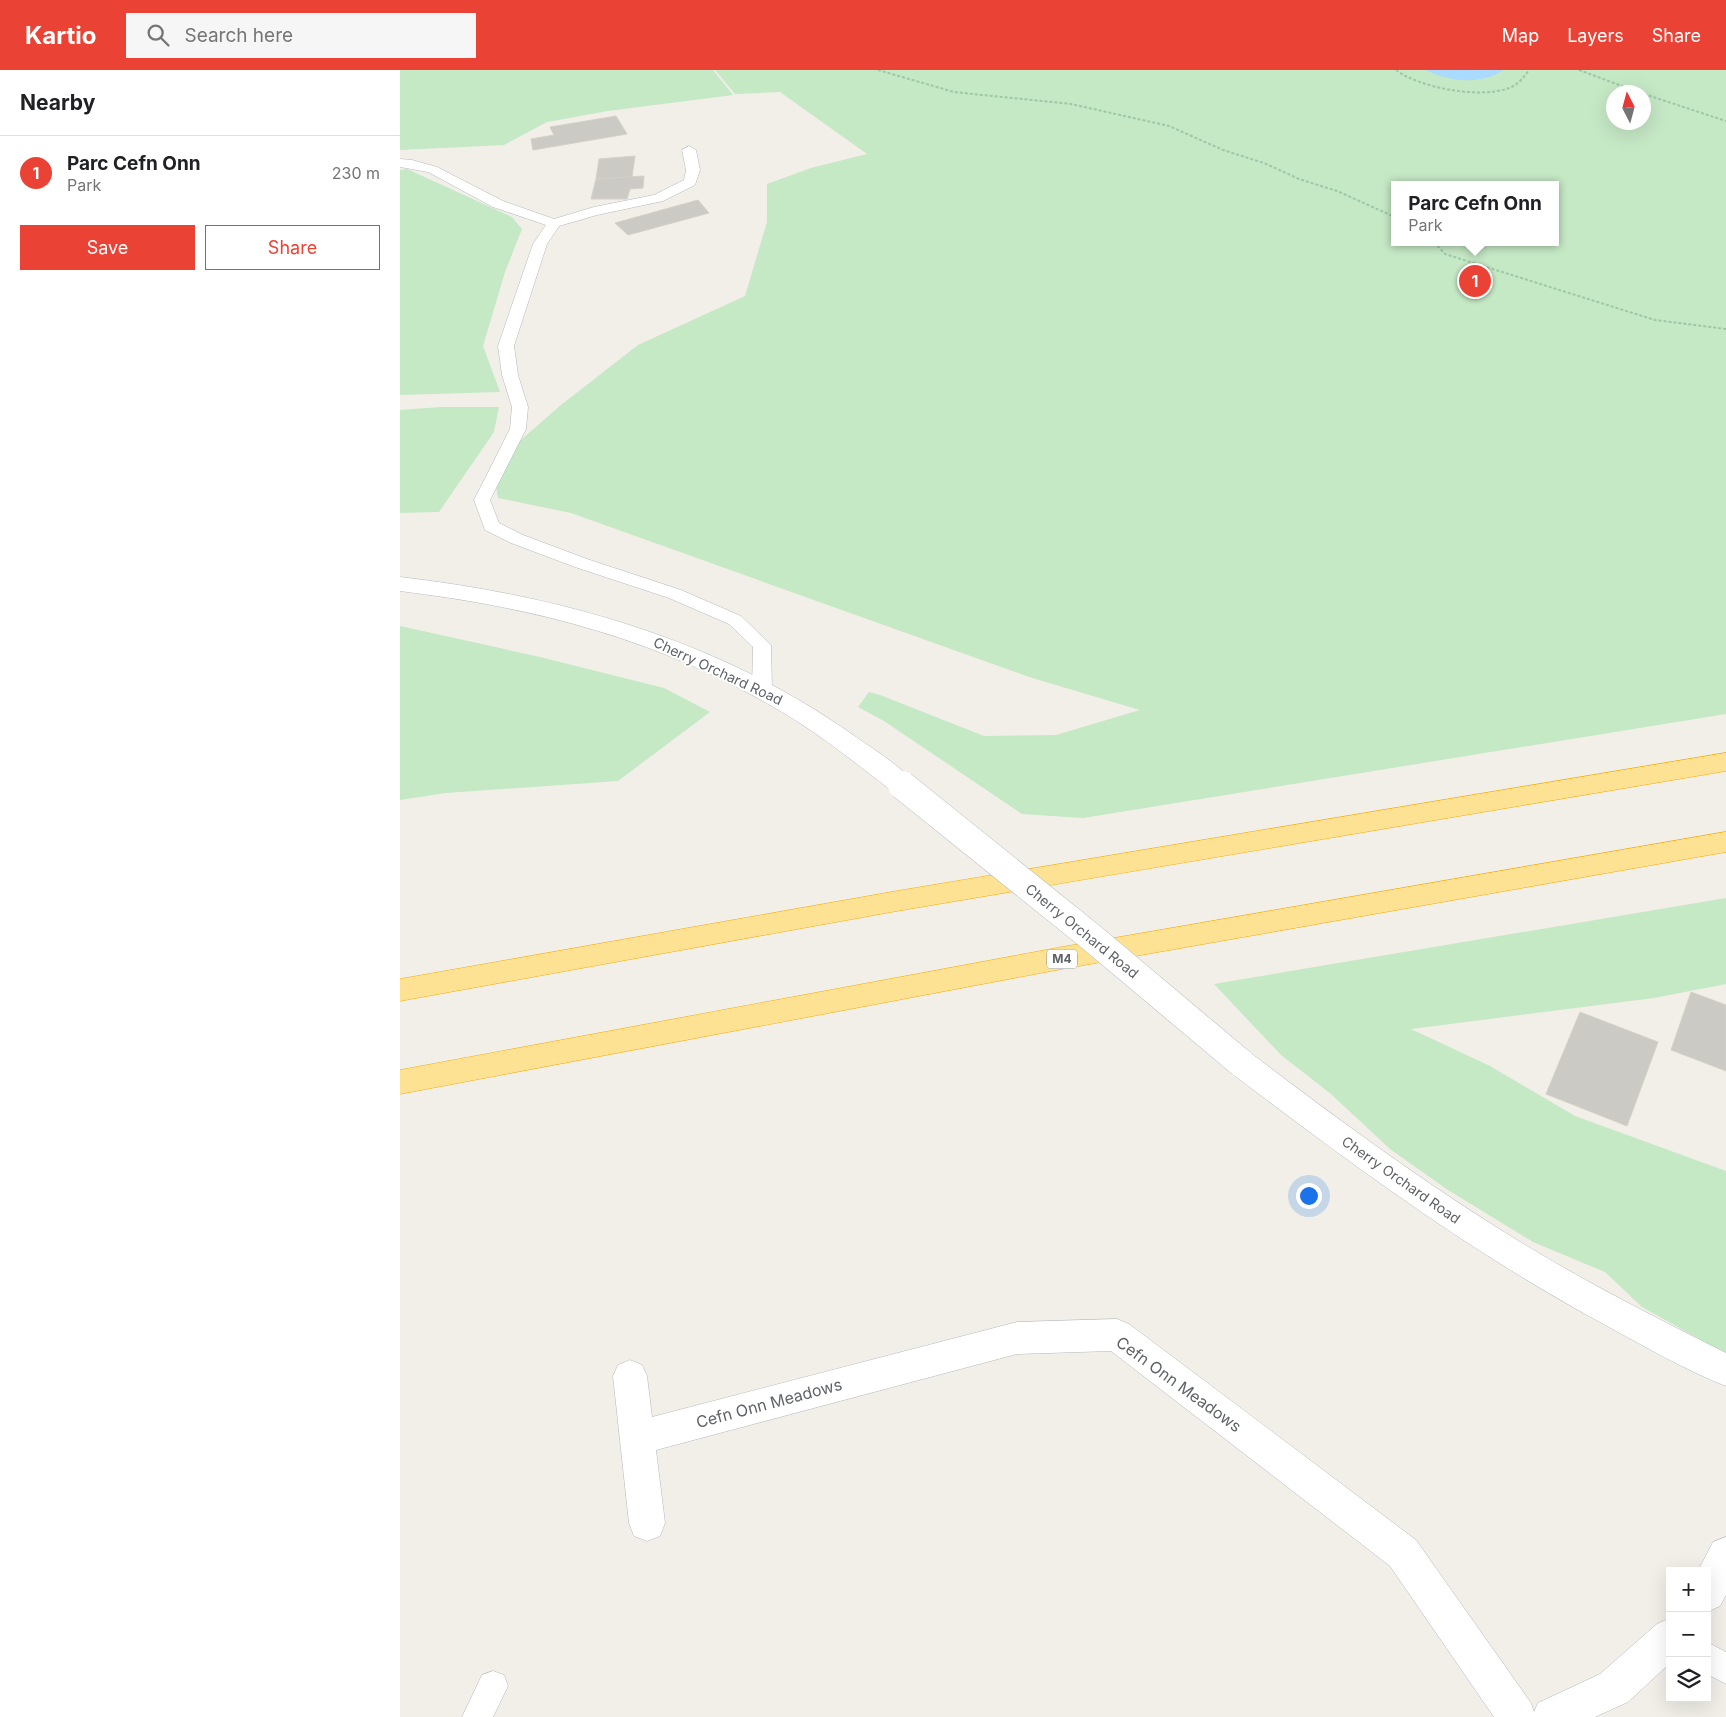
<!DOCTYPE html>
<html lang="en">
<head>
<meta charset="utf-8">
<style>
	body { margin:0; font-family:Inter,sans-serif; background:#f6f6f6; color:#202124 }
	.controls { position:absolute; right:15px; bottom:15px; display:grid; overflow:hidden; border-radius:0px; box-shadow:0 5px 20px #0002 }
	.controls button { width:45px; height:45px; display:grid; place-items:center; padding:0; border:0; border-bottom:1px solid #e0e0e0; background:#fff; color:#202124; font:25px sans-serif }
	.compass { position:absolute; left:1206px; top:15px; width:45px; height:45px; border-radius:50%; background:#fff; box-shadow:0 5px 20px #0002; rotate:354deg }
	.you { position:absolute; left:908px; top:1125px; width:18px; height:18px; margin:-12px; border:4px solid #fff; border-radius:50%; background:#1a73e8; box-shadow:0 0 0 8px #1a73e833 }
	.badge { display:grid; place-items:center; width:32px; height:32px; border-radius:50%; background:#ea4335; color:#fff; font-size:16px; font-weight:700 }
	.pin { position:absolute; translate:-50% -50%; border:2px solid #fff; box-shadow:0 1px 5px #0006 }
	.popup { position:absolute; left:991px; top:111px; width:168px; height:65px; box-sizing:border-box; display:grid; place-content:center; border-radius:0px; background:#fff; filter:drop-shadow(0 1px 4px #0005); font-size:16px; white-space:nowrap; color:#757577 }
	.popup b { font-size:19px; color:#202124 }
	.popup::after { content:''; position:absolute; left:50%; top:100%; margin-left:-10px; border:10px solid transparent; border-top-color:#fff }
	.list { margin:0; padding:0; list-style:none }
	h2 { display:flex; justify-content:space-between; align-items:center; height:65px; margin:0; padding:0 20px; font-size:21px }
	h2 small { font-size:16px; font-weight:400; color:#757577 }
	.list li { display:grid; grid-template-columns:32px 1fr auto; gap:15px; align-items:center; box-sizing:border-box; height:75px; padding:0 20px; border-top:1px solid #e0e0e0 }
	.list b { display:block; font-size:19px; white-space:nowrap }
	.list p { margin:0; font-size:16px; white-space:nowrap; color:#757577 }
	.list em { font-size:16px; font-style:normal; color:#757577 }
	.actions { display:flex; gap:10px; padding:15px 20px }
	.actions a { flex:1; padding:11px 0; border:1px solid #ea4335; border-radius:0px; text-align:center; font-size:18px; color:#ea4335 }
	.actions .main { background:#ea4335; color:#fff }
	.icon { flex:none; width:28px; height:28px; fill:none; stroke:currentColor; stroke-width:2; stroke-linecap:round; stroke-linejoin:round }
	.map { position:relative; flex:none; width:1326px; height:1647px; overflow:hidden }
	header { display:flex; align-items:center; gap:30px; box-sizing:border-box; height:70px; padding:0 25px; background:#ea4335; color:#fff }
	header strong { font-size:24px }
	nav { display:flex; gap:28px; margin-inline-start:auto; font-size:18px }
	.search { width:350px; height:45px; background:#f6f6f6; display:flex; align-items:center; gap:12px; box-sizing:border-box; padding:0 18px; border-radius:0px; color:#757577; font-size:19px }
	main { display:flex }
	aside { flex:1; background:#fff }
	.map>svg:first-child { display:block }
	.green { fill:#c5e8c5; fill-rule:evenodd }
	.water { fill:#aadaff }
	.building { fill:#cccac5; stroke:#d6d1c6 }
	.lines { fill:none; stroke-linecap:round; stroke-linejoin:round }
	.lane-casing { stroke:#b5b8bc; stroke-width:1 }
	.street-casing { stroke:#b5b8bc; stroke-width:1 }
	.secondary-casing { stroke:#b6babf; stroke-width:1 }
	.highway-casing { stroke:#f9ab00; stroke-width:1 }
	.path { stroke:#9cc7a9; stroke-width:2; stroke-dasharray:3 2; stroke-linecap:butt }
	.lane { fill:#fff; fill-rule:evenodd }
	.street { fill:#fff; fill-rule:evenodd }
	.secondary { fill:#fff; fill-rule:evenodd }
	.highway { fill:#fde293; fill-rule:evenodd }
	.secondary-bridge-casing { stroke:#b6babf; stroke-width:29; stroke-linecap:butt }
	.secondary-bridge { stroke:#fff; stroke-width:28 }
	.labels { text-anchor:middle; stroke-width:4; stroke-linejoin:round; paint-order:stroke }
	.shield { fill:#fff; stroke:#8f9295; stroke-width:1 }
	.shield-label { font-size:12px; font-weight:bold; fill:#5f6368 }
	.street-label { font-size:14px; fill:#5f6368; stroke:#fff }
	.near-street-label { font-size:16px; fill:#5f6368; stroke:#fff }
</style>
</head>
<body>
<header>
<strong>Kartio</strong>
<div class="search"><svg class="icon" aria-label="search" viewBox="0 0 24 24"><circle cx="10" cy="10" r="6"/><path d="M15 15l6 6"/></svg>Search here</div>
<nav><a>Map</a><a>Layers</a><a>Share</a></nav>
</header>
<main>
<aside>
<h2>Nearby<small></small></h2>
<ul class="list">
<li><span class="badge">1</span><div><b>Parc Cefn Onn</b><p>Park</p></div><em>230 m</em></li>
</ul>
<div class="actions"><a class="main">Save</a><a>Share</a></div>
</aside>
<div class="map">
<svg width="1326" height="1647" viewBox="0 0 1326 1647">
	<rect width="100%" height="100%" fill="#f1efe8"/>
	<g class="green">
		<path d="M 0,0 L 313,0 L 333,25 L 208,41 L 147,52 L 104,75 L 0,80 Z"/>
		<path d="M 315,0 L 1326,0 L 1326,644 L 683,748 L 622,744 L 484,651 L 458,637 L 469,622 L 480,625 L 584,666 L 656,665 L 740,640 L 629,607 L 171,443 L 98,428 L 95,410 L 106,383 L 161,335 L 238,275 L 345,226 L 367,152 L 367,114 L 411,98 L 467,84 L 380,22 L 335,24 ZM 1214,22 L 1244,22 L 1244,52 L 1214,52 ZM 995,115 L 1155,115 L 1155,172 L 995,172 Z"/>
		<path d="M 7,99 L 112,147 L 122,159 L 105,202 L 83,276 L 100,322 L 0,325 L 0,100 Z"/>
		<path d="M 41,337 L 99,337 L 94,362 L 39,442 L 0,443 L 0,340 Z"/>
		<path d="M 0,556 L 140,587 L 264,618 L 310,642 L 218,711 L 46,723 L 0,730 Z"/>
		<path d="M 1326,828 L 1326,914 L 1254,928 L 1011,959 L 1090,996 L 1175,1046 L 1326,1101 L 1326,1284 L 1242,1237 L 1205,1202 L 1133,1172 L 1048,1120 L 990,1079 L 931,1024 L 881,985 L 814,914 Z"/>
	</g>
	<path class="water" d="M 1026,0 L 1103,0 C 1082,15 1048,12 1026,0 Z"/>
	<g class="building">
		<path d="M 216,46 L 227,64 L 133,80 L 131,69 L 154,65 L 150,57 Z"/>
		<path d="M 235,86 L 232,107 L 196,109 L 199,89 Z"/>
		<path d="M 244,106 L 243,118 L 230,119 L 227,129 L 191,129 L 196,109 Z"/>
		<path d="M 298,130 L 309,143 L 228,165 L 215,153 Z"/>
		<path d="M 1291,922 L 1326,935 L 1326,1001 L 1271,980 Z"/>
		<path d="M 1180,942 L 1258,972 L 1227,1056 L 1146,1024 Z"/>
	</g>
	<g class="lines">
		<defs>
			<g id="lane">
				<path d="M 289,76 L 296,80 L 300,100 L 295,115 L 263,131 L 197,145 L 159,156 L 147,174 L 114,276 L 118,305 L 128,337 L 126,359 L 90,430 L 99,453 L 123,465 L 187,489 L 281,520 L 341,546 L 371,575 L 372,619 L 369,624 L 362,625 L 355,624 L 352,619 L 353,577 L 329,554 L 269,528 L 175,497 L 111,473 L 85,460 L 74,430 L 110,359 L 112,337 L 102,305 L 98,276 L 133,174 L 146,155 L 93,137 L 28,102 L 0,97 L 0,89 L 12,90 L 37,97 L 103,131 L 154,149 L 194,137 L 254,125 L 284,110 L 286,100 L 282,80 Z"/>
				<path d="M 1307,1572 L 1326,1582 L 1326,1614 L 1307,1604 Z"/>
				<path d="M 93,1601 L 104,1605 L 108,1616 L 93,1647 L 62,1647 L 82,1605 Z"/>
			</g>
			<g id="street">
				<path d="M 717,1249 L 729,1254 L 1016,1470 L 1131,1633 L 1134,1642 L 1138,1633 L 1200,1604 L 1257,1554 L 1270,1548 L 1270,1593 L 1228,1632 L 1195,1647 L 1094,1647 L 990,1496 L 711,1281 L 617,1284 L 256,1380 L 265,1453 L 260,1466 L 247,1471 L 234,1466 L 229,1453 L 213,1306 L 218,1295 L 230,1290 L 242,1295 L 247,1306 L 252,1347 L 617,1252 Z"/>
				<path d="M 1326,1467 L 1326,1525 L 1320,1536 L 1307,1542 L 1307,1501 L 1298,1501 L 1313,1472 Z"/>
			</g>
			<g id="secondary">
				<path d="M 0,507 C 162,526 319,570 453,665 C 470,677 506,699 515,715 L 511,722 L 502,724 L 493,722 C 457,694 421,665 382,642 C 261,570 139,538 0,521 Z"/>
				<path d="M 841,981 L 852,984 C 931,1044 1012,1104 1096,1157 C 1170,1204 1248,1244 1326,1283 L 1326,1316 C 1285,1300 1246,1277 1207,1256 C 1073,1184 951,1094 830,1002 L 826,993 L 830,984 Z"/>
			</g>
			<g id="highway">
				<path d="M 1326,683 L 1326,701 L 497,841 L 0,931 L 0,909 L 497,821 Z"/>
				<path d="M 1326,762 L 1326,782 L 662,899 L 0,1024 L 0,1000 L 662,877 Z"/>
			</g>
		</defs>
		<use href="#lane" class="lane-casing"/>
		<use href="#street" class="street-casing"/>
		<use href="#secondary" class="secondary-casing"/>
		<use href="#highway" class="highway-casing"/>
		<g class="path">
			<path d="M 478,0 L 554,22 L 671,34 L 769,56 L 823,80 L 864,93 L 899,109 L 937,121 L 995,147"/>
			<path d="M 996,0 C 1020,18 1080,29 1109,18 C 1118,15 1124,7 1129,0"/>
			<path d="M 1179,0 L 1238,22"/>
			<path d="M 1244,24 L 1326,51"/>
			<path d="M 1034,172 L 1045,184 L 1255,250 L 1326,259"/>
		</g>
		<use href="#lane" class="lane"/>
		<use href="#street" class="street"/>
		<use href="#secondary" class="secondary"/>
		<use href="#highway" class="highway"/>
		<defs>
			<path id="secondary-bridge" d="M 502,715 L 691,867 L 841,993"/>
		</defs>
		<use href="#secondary-bridge" class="secondary-bridge-casing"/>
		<use href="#secondary-bridge" class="secondary-bridge"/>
	</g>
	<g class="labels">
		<rect class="shield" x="647" y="879.5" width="30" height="19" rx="4"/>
		<g class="shield-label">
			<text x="662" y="893">M4</text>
		</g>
		<g class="street-label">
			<text transform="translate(318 601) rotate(25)" y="5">Cherry Orchard Road</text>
			<text transform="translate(682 861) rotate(39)" y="5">Cherry Orchard Road</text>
			<text transform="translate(1001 1110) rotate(35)" y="5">Cherry Orchard Road</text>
		</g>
		<g class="near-street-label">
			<text transform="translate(779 1314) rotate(36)" y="6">Cefn Onn Meadows</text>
			<text transform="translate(369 1333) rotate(-15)" y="6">Cefn Onn Meadows</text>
		</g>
	</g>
</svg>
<div class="controls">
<button>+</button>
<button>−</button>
<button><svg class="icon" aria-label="layers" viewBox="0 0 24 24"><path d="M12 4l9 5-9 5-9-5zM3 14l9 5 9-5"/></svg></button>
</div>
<svg class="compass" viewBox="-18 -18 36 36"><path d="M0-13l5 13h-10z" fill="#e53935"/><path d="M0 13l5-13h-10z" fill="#757577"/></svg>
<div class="you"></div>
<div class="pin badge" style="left:1075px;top:211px">1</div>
<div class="popup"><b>Parc Cefn Onn</b>Park</div>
</div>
</main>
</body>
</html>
